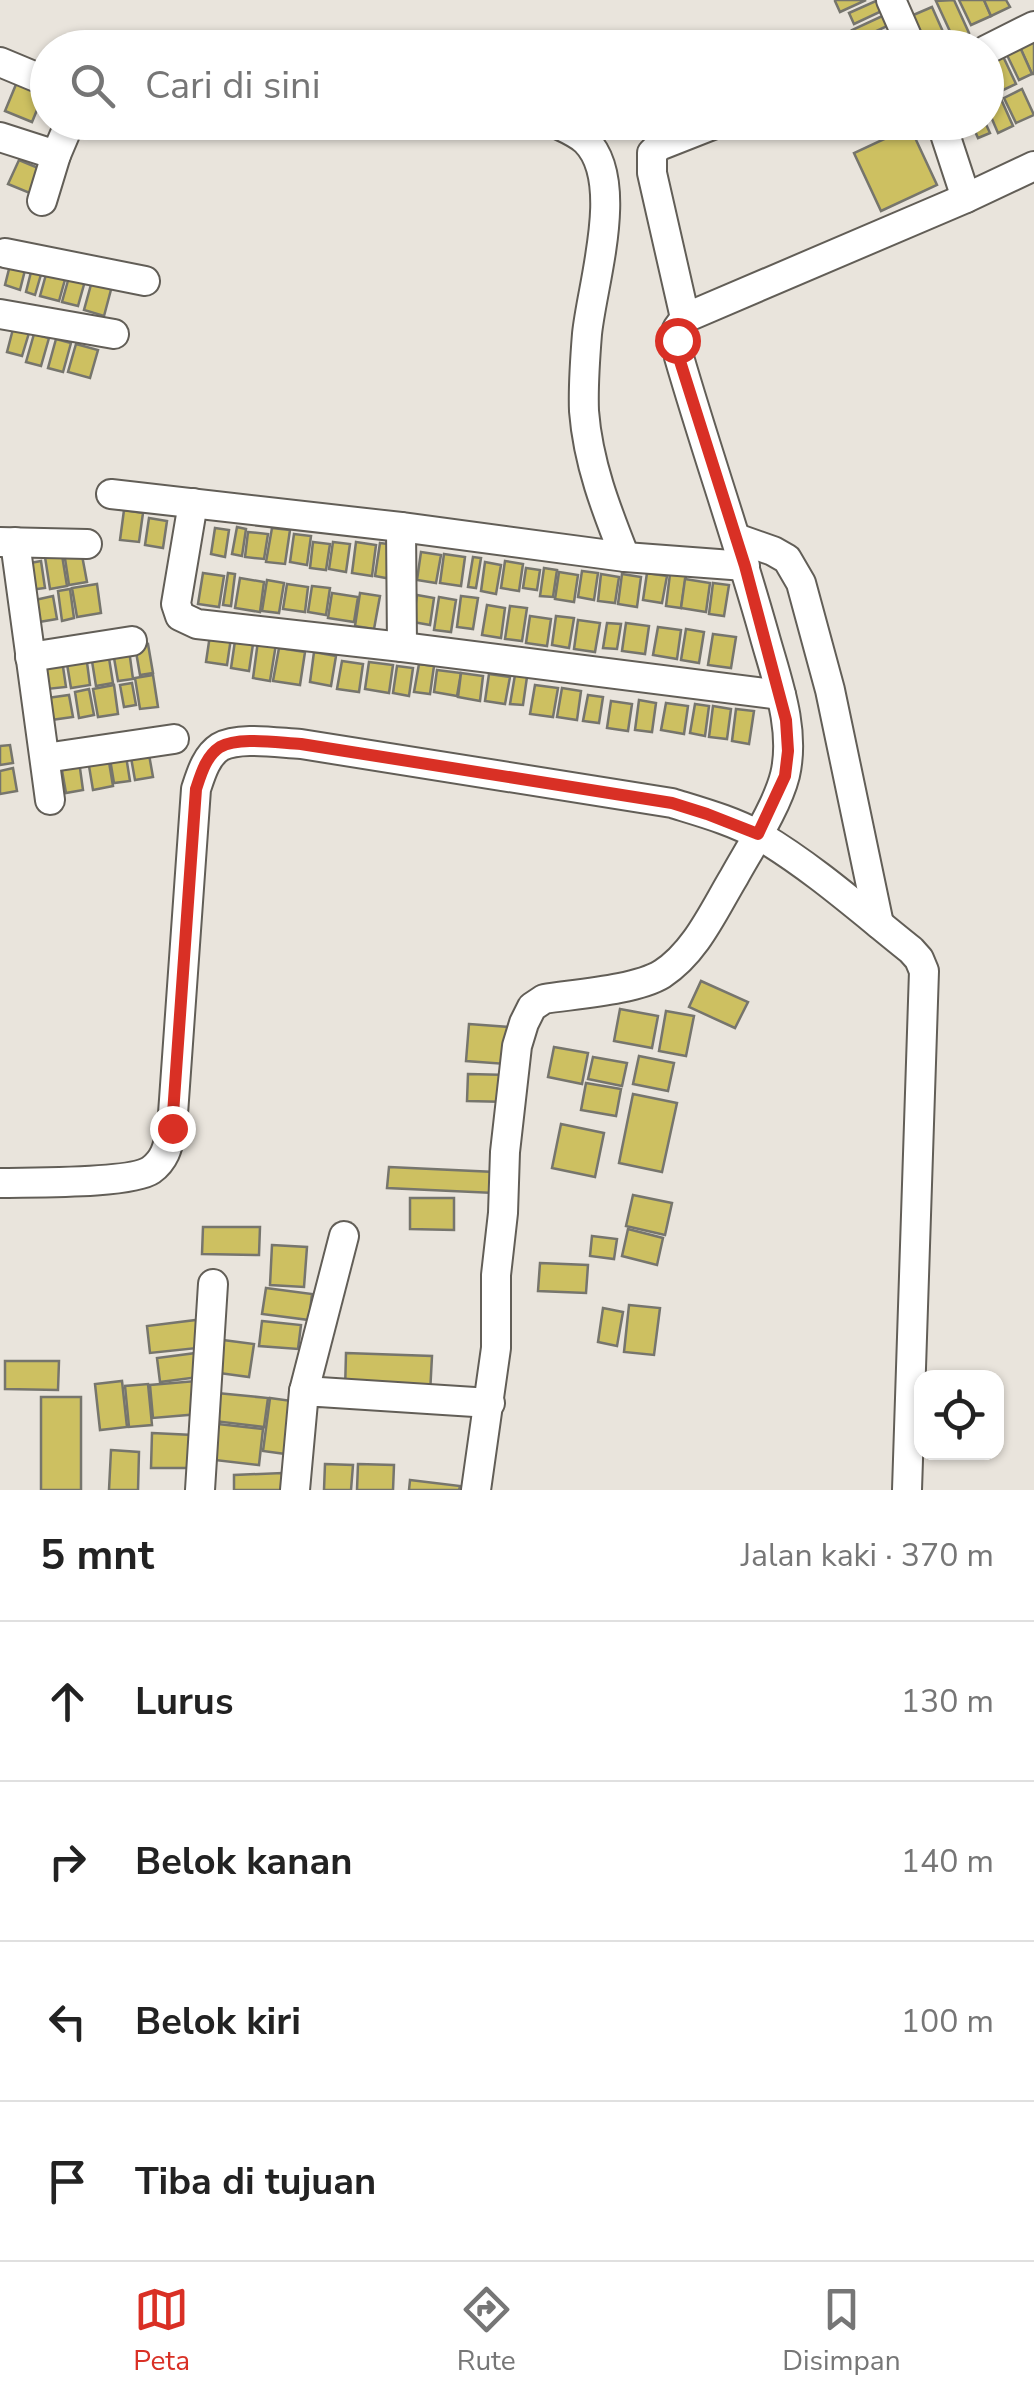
<!DOCTYPE html>
<html lang="id">
<head>
<meta charset="utf-8">
<style>
	body { margin:0; font-family:"Nunito Sans",sans-serif; background:#f6f6f6; color:#222 }
	.controls { position:absolute; right:30px; bottom:30px; display:grid; overflow:hidden; border-radius:20px; box-shadow:0 2px 8px #0004 }
	.controls button { width:90px; height:90px; display:grid; place-items:center; padding:0; border:0; border-bottom:2px solid #e0e0e0; background:#fff; color:#222; font:50px sans-serif }
	.stop { position:absolute; width:30px; height:30px; margin:-22px; border:8px solid #d93025; border-radius:50%; background:#fff }
	.stop.end { background:#d93025; border-color:#fff; box-shadow:0 2px 10px #0008 }
	.list { margin:0; padding:0; list-style:none }
	h2 { display:flex; justify-content:space-between; align-items:center; height:130px; margin:0; padding:0 40px; font-size:42px }
	h2 small { font-size:32px; font-weight:400; color:#767676 }
	.list li { display:grid; grid-template-columns:65px 1fr auto; gap:30px; align-items:center; box-sizing:border-box; height:160px; padding:0 40px; border-top:2px solid #e0e0e0 }
	.list b { display:block; font-size:38px; white-space:nowrap }
	.list em { font-size:32px; font-style:normal; color:#767676 }
	.icon { flex:none; width:55px; height:55px; fill:none; stroke:currentColor; stroke-width:2; stroke-linecap:round; stroke-linejoin:round }
	.map { position:relative; flex:none; width:1034px; height:1490px; overflow:hidden }
	.search { position:absolute; background:#fff; box-shadow:0 2px 8px #0004; left:30px; right:30px; top:30px; height:110px; display:flex; align-items:center; gap:25px; box-sizing:border-box; padding:0 35px; border-radius:55px; color:#767676; font-size:38px }
	.sheet { height:770px; background:#fff }
	nav { display:flex; justify-content:space-around; align-items:center; box-sizing:border-box; height:140px; border-top:2px solid #e0e0e0; background:#fff; font-size:28px; color:#767676 }
	nav a { display:grid; justify-items:center; gap:5px }
	nav .on { color:#d93025 }
	.map>svg:first-child { display:block }
	.building { fill:#cdc061; stroke:#76756d; stroke-width:2.5 }
	.lines { fill:none; stroke-linecap:round; stroke-linejoin:round }
	.minor-casing { stroke:#625e57; stroke-width:32 }
	.minor { stroke:#fff; stroke-width:28 }
	.route { stroke:#d93025; stroke-width:12 }
</style>
</head>
<body>
<div class="map">
<svg width="1034" height="1490" viewBox="0 0 1034 1490">
	<rect width="100%" height="100%" fill="#e9e4dc"/>
	<g class="building">
		<path d="M 836,0 L 866,0 L 840,12 L 835,1 Z"/>
		<path d="M 878,0 L 884,10 L 854,24 L 849,13 Z"/>
		<path d="M 954,0 L 969,33 L 954,40 L 936,1 Z"/>
		<path d="M 959,0 L 984,0 L 991,16 L 971,25 Z"/>
		<path d="M 984,0 L 1006,0 L 1010,7 L 991,16 Z"/>
		<path d="M 932,7 L 948,43 L 940,48 L 926,48 L 911,16 Z"/>
		<path d="M 891,12 L 896,22 L 857,40 L 852,30 Z"/>
		<path d="M 890,34 L 894,45 L 888,48 L 862,48 Z"/>
		<path d="M 1034,38 L 1034,74 L 1032,74 L 1019,45 Z"/>
		<path d="M 1019,45 L 1032,74 L 1019,80 L 1005,51 Z"/>
		<path d="M 1001,52 L 1016,84 L 999,92 L 986,65 L 986,59 Z"/>
		<path d="M 17,82 L 44,93 L 32,122 L 5,111 Z"/>
		<path d="M 1022,89 L 1034,115 L 1016,123 L 1004,98 Z"/>
		<path d="M 1001,99 L 1013,126 L 998,133 L 986,105 Z"/>
		<path d="M 971,122 L 985,122 L 990,133 L 978,138 Z"/>
		<path d="M 910,127 L 937,185 L 881,211 L 854,153 Z"/>
		<path d="M 19,160 L 43,170 L 32,194 L 8,184 Z"/>
		<path d="M 11,261 L 26,266 L 20,290 L 5,285 Z"/>
		<path d="M 32,268 L 42,271 L 35,295 L 26,292 Z"/>
		<path d="M 47,271 L 66,276 L 59,301 L 40,296 Z"/>
		<path d="M 69,277 L 85,281 L 78,306 L 62,302 Z"/>
		<path d="M 92,281 L 112,286 L 104,316 L 84,310 Z"/>
		<path d="M 13,329 L 29,333 L 22,356 L 7,352 Z"/>
		<path d="M 34,334 L 49,338 L 41,366 L 26,362 Z"/>
		<path d="M 56,339 L 71,343 L 63,372 L 48,368 Z"/>
		<path d="M 76,344 L 98,350 L 90,378 L 68,372 Z"/>
		<path d="M 124,510 L 143,513 L 139,542 L 120,540 Z"/>
		<path d="M 149,518 L 167,521 L 163,548 L 145,545 Z"/>
		<path d="M 237,527 L 246,529 L 242,556 L 232,554 Z"/>
		<path d="M 215,528 L 229,530 L 225,557 L 211,554 Z"/>
		<path d="M 272,528 L 290,530 L 285,564 L 266,562 Z"/>
		<path d="M 248,532 L 268,534 L 264,559 L 245,557 Z"/>
		<path d="M 294,534 L 311,536 L 307,565 L 290,562 Z"/>
		<path d="M 313,542 L 330,544 L 326,570 L 310,568 Z"/>
		<path d="M 333,542 L 350,544 L 346,572 L 329,569 Z"/>
		<path d="M 356,542 L 376,545 L 372,576 L 352,573 Z"/>
		<path d="M 380,543 L 396,545 L 391,579 L 375,576 Z"/>
		<path d="M 81,550 L 87,582 L 69,585 L 64,552 Z"/>
		<path d="M 421,552 L 441,555 L 436,583 L 417,580 Z"/>
		<path d="M 444,554 L 465,557 L 461,586 L 440,583 Z"/>
		<path d="M 62,555 L 67,586 L 50,589 L 45,557 Z"/>
		<path d="M 473,557 L 481,558 L 476,588 L 468,587 Z"/>
		<path d="M 41,561 L 45,588 L 29,590 L 25,564 Z"/>
		<path d="M 505,561 L 523,564 L 519,591 L 501,588 Z"/>
		<path d="M 485,562 L 501,565 L 496,594 L 481,591 Z"/>
		<path d="M 526,568 L 540,570 L 537,590 L 523,588 Z"/>
		<path d="M 544,568 L 557,570 L 553,597 L 540,596 Z"/>
		<path d="M 582,571 L 598,573 L 594,600 L 578,597 Z"/>
		<path d="M 559,572 L 578,575 L 574,602 L 555,599 Z"/>
		<path d="M 203,573 L 224,576 L 219,607 L 198,604 Z"/>
		<path d="M 228,573 L 235,574 L 231,606 L 223,605 Z"/>
		<path d="M 647,573 L 667,576 L 662,603 L 643,600 Z"/>
		<path d="M 601,574 L 619,577 L 615,603 L 598,601 Z"/>
		<path d="M 622,574 L 641,577 L 637,607 L 618,604 Z"/>
		<path d="M 670,574 L 686,576 L 681,608 L 666,606 Z"/>
		<path d="M 240,578 L 264,582 L 260,612 L 235,608 Z"/>
		<path d="M 685,579 L 710,583 L 706,612 L 681,608 Z"/>
		<path d="M 267,580 L 284,583 L 279,613 L 262,611 Z"/>
		<path d="M 713,583 L 729,585 L 724,616 L 709,614 Z"/>
		<path d="M 97,584 L 101,613 L 77,617 L 72,588 Z"/>
		<path d="M 287,584 L 308,587 L 305,612 L 283,609 Z"/>
		<path d="M 312,586 L 330,588 L 326,615 L 308,612 Z"/>
		<path d="M 70,589 L 74,618 L 62,621 L 58,591 Z"/>
		<path d="M 332,593 L 358,597 L 354,622 L 328,618 Z"/>
		<path d="M 360,593 L 380,596 L 374,629 L 355,626 Z"/>
		<path d="M 417,595 L 434,598 L 430,625 L 413,622 Z"/>
		<path d="M 53,596 L 57,619 L 39,622 L 35,600 Z"/>
		<path d="M 461,596 L 478,598 L 473,629 L 457,627 Z"/>
		<path d="M 439,597 L 456,600 L 451,632 L 434,630 Z"/>
		<path d="M 487,605 L 505,608 L 501,638 L 482,635 Z"/>
		<path d="M 510,606 L 527,608 L 522,641 L 505,639 Z"/>
		<path d="M 530,616 L 551,619 L 547,646 L 526,643 Z"/>
		<path d="M 556,616 L 574,618 L 569,648 L 552,645 Z"/>
		<path d="M 578,620 L 600,623 L 595,652 L 574,649 Z"/>
		<path d="M 607,623 L 621,624 L 617,649 L 603,648 Z"/>
		<path d="M 626,623 L 649,626 L 645,654 L 622,651 Z"/>
		<path d="M 658,627 L 681,630 L 677,659 L 653,655 Z"/>
		<path d="M 686,629 L 704,632 L 699,663 L 681,660 Z"/>
		<path d="M 713,634 L 736,637 L 731,668 L 708,665 Z"/>
		<path d="M 210,635 L 231,638 L 227,665 L 206,662 Z"/>
		<path d="M 235,641 L 253,644 L 249,671 L 231,668 Z"/>
		<path d="M 258,641 L 276,644 L 270,681 L 253,678 Z"/>
		<path d="M 148,644 L 153,673 L 140,675 L 135,646 Z"/>
		<path d="M 279,648 L 305,652 L 300,685 L 273,681 Z"/>
		<path d="M 129,650 L 133,679 L 118,681 L 113,652 Z"/>
		<path d="M 108,652 L 113,683 L 96,686 L 91,655 Z"/>
		<path d="M 314,652 L 336,656 L 331,686 L 310,682 Z"/>
		<path d="M 86,655 L 90,685 L 71,688 L 66,658 Z"/>
		<path d="M 62,660 L 66,687 L 47,689 L 43,663 Z"/>
		<path d="M 342,661 L 363,664 L 359,692 L 337,689 Z"/>
		<path d="M 369,662 L 393,665 L 389,693 L 365,689 Z"/>
		<path d="M 419,664 L 434,666 L 430,694 L 414,692 Z"/>
		<path d="M 397,666 L 413,668 L 409,696 L 393,693 Z"/>
		<path d="M 437,670 L 461,673 L 457,696 L 434,692 Z"/>
		<path d="M 461,673 L 483,676 L 480,701 L 458,697 Z"/>
		<path d="M 489,674 L 510,677 L 505,704 L 485,701 Z"/>
		<path d="M 153,675 L 158,707 L 140,709 L 135,678 Z"/>
		<path d="M 515,675 L 527,677 L 523,705 L 510,704 Z"/>
		<path d="M 132,683 L 136,705 L 124,707 L 120,685 Z"/>
		<path d="M 114,685 L 118,714 L 98,717 L 93,689 Z"/>
		<path d="M 535,685 L 558,688 L 553,717 L 530,714 Z"/>
		<path d="M 562,688 L 581,691 L 577,720 L 557,717 Z"/>
		<path d="M 89,689 L 94,715 L 79,718 L 75,692 Z"/>
		<path d="M 69,695 L 73,717 L 51,720 L 47,698 Z"/>
		<path d="M 588,695 L 603,697 L 599,723 L 583,721 Z"/>
		<path d="M 639,700 L 656,703 L 652,732 L 635,730 Z"/>
		<path d="M 611,701 L 632,704 L 628,731 L 607,728 Z"/>
		<path d="M 666,703 L 688,706 L 684,734 L 661,730 Z"/>
		<path d="M 695,704 L 709,706 L 705,736 L 690,733 Z"/>
		<path d="M 713,706 L 731,709 L 727,739 L 709,737 Z"/>
		<path d="M 736,709 L 754,711 L 749,744 L 732,741 Z"/>
		<path d="M 10,745 L 13,763 L 0,765 L 0,746 Z"/>
		<path d="M 148,749 L 153,777 L 135,780 L 130,752 Z"/>
		<path d="M 125,750 L 130,781 L 114,783 L 109,753 Z"/>
		<path d="M 108,756 L 113,786 L 93,790 L 88,760 Z"/>
		<path d="M 79,761 L 83,790 L 66,793 L 61,765 Z"/>
		<path d="M 13,768 L 17,791 L 0,794 L 0,771 Z"/>
		<path d="M 701,981 L 748,1002 L 735,1028 L 689,1007 Z"/>
		<path d="M 620,1009 L 658,1016 L 652,1048 L 614,1041 Z"/>
		<path d="M 666,1011 L 694,1016 L 686,1056 L 659,1051 Z"/>
		<path d="M 469,1024 L 509,1027 L 506,1064 L 466,1061 Z"/>
		<path d="M 554,1047 L 588,1053 L 582,1084 L 548,1077 Z"/>
		<path d="M 639,1056 L 674,1063 L 668,1091 L 633,1084 Z"/>
		<path d="M 593,1057 L 627,1063 L 622,1086 L 588,1079 Z"/>
		<path d="M 468,1074 L 510,1075 L 509,1102 L 467,1101 Z"/>
		<path d="M 586,1083 L 621,1089 L 616,1116 L 581,1110 Z"/>
		<path d="M 633,1094 L 677,1103 L 662,1172 L 619,1163 Z"/>
		<path d="M 561,1124 L 604,1133 L 595,1177 L 552,1168 Z"/>
		<path d="M 389,1167 L 495,1172 L 494,1193 L 387,1188 Z"/>
		<path d="M 633,1195 L 672,1203 L 665,1235 L 626,1226 Z"/>
		<path d="M 410,1198 L 454,1198 L 454,1230 L 410,1229 Z"/>
		<path d="M 203,1227 L 260,1227 L 259,1255 L 202,1254 Z"/>
		<path d="M 628,1229 L 663,1238 L 657,1265 L 622,1256 Z"/>
		<path d="M 592,1236 L 617,1239 L 614,1259 L 590,1256 Z"/>
		<path d="M 272,1245 L 307,1247 L 304,1287 L 270,1285 Z"/>
		<path d="M 540,1263 L 588,1265 L 586,1293 L 538,1291 Z"/>
		<path d="M 266,1288 L 312,1294 L 309,1320 L 262,1314 Z"/>
		<path d="M 629,1305 L 660,1308 L 654,1355 L 624,1352 Z"/>
		<path d="M 603,1308 L 623,1312 L 617,1346 L 598,1342 Z"/>
		<path d="M 204,1319 L 207,1347 L 150,1353 L 147,1326 Z"/>
		<path d="M 262,1321 L 301,1325 L 298,1349 L 259,1346 Z"/>
		<path d="M 223,1340 L 254,1344 L 249,1377 L 219,1373 Z"/>
		<path d="M 196,1353 L 199,1377 L 160,1382 L 157,1358 Z"/>
		<path d="M 346,1353 L 432,1356 L 430,1394 L 345,1391 Z"/>
		<path d="M 5,1361 L 59,1361 L 58,1390 L 5,1389 Z"/>
		<path d="M 122,1381 L 127,1427 L 100,1430 L 95,1384 Z"/>
		<path d="M 196,1381 L 199,1414 L 153,1418 L 150,1385 Z"/>
		<path d="M 148,1384 L 152,1425 L 129,1427 L 125,1386 Z"/>
		<path d="M 217,1393 L 268,1398 L 264,1427 L 214,1421 Z"/>
		<rect x="41" y="1397" width="40" height="93"/>
		<path d="M 270,1398 L 299,1402 L 293,1455 L 263,1451 Z"/>
		<path d="M 209,1423 L 263,1429 L 259,1465 L 206,1459 Z"/>
		<path d="M 152,1433 L 193,1435 L 192,1468 L 151,1468 Z"/>
		<path d="M 111,1450 L 139,1452 L 138,1490 L 109,1490 Z"/>
		<path d="M 325,1464 L 353,1465 L 351,1490 L 324,1490 Z"/>
		<path d="M 358,1464 L 394,1465 L 393,1490 L 357,1490 Z"/>
		<path d="M 282,1473 L 282,1490 L 234,1490 L 234,1475 Z"/>
		<path d="M 410,1480 L 460,1486 L 459,1490 L 409,1490 Z"/>
	</g>
	<g class="lines">
		<defs>
			<g id="minor">
				<path d="M 891,0 L 912,48"/>
				<path d="M 986,50 L 1034,26"/>
				<path d="M 0,62 L 48,82"/>
				<path d="M 553,122 C 563,127 578,133 586,141 C 626,181 592,284 587,334 C 585,359 583,386 584,411 C 588,463 606,509 625,557"/>
				<path d="M 941,122 L 966,198"/>
				<path d="M 0,137 L 56,155"/>
				<path d="M 42,201 L 56,155 L 70,122"/>
				<path d="M 5,253 L 145,281"/>
				<path d="M 0,314 L 114,334"/>
				<path d="M 685,318 L 652,173 L 652,153 L 659,146 L 720,122"/>
				<path d="M 111,494 L 401,527 L 625,557 L 745,566"/>
				<path d="M 193,503 L 176,604 L 180,616 L 197,624 L 402,647 L 781,695"/>
				<path d="M 401,527 L 402,647"/>
				<path d="M 736,538 L 773,551 L 787,559 L 801,583 L 830,690 L 879,924"/>
				<path d="M 0,542 L 87,544"/>
				<path d="M 15,542 L 50,800"/>
				<path d="M 30,657 L 132,641"/>
				<path d="M 45,758 L 174,739"/>
				<path d="M 0,1183 C 29,1182 131,1184 151,1170 C 166,1159 168,1145 172,1128 L 196,789 C 201,774 206,756 220,747 C 239,736 279,743 301,744 L 672,803 C 701,812 734,821 760,836 C 814,868 862,911 911,950 L 919,959 L 924,971 L 907,1490"/>
				<path d="M 304,1391 L 344,1236"/>
				<path d="M 200,1490 L 213,1284"/>
				<path d="M 295,1490 L 304,1391 L 490,1403"/>
				<path d="M 476,1490 L 496,1348 L 496,1275 L 503,1213 L 505,1152 L 517,1046 L 524,1023 L 532,1007 L 544,999 C 576,994 636,990 662,974 C 696,952 714,910 734,877 C 750,848 777,807 785,775 C 796,728 776,678 764,634 C 738,541 706,450 679,357 L 677,329 L 685,318 L 966,198 L 1034,166"/>
			</g>
		</defs>
		<use href="#minor" class="minor-casing"/>
		<use href="#minor" class="minor"/>
	</g>
	<g class="lines">
		<path class="route" d="M 172,1128 L 196,789 C 201,774 206,756 220,747 C 239,736 279,743 301,744 L 672,803 L 707,814 L 758,834 L 785,776 L 788,751 L 786,720 L 745,566 L 679,358 L 677,340"/>
	</g>
</svg>
<div class="controls">
<button><svg class="icon" aria-label="locate" viewBox="0 0 24 24"><circle cx="12" cy="12" r="6"/><path d="M12 2v4M12 18v4M2 12h4M18 12h4"/></svg></button>
</div>
<div class="stop" style="left:677px;top:340px"></div>
<div class="stop end" style="left:172px;top:1128px"></div>
<div class="search"><svg class="icon" aria-label="search" viewBox="0 0 24 24"><circle cx="10" cy="10" r="6"/><path d="M15 15l6 6"/></svg>Cari di sini</div>
</div>
<section class="sheet">
<h2>5 mnt<small>Jalan kaki · 370 m</small></h2>
<ul class="list">
<li><svg class="icon" aria-label="ahead" viewBox="0 0 24 24"><path d="M12 20V5M6 11l6-6 6 6"/></svg><div><b>Lurus</b></div><em>130 m</em></li>
<li><svg class="icon" aria-label="right" viewBox="0 0 24 24"><path d="M7 20v-9h11M14 6l5 5-5 5"/></svg><div><b>Belok kanan</b></div><em>140 m</em></li>
<li><svg class="icon" aria-label="left" viewBox="0 0 24 24"><path d="M17 20v-9H6M10 6l-5 5 5 5"/></svg><div><b>Belok kiri</b></div><em>100 m</em></li>
<li><svg class="icon" aria-label="arrive" viewBox="0 0 24 24"><path d="M6 21V4h12l-3 4 3 4H6"/></svg><div><b>Tiba di tujuan</b></div></li>
</ul>
</section>
<nav>
<a class="on"><svg class="icon" aria-label="map" viewBox="0 0 24 24"><path d="M3 6l6-2 6 2 6-2v14l-6 2-6-2-6 2zM9 4v14M15 6v14"/></svg>Peta</a>
<a><svg class="icon" aria-label="directions" viewBox="0 0 24 24"><path d="M12 3l9 9-9 9-9-9zM9 14v-3h6M13 9l2 2-2 2"/></svg>Rute</a>
<a><svg class="icon" aria-label="saved" viewBox="0 0 24 24"><path d="M7 4h10v16l-5-4-5 4z"/></svg>Disimpan</a>
</nav>
</body>
</html>
